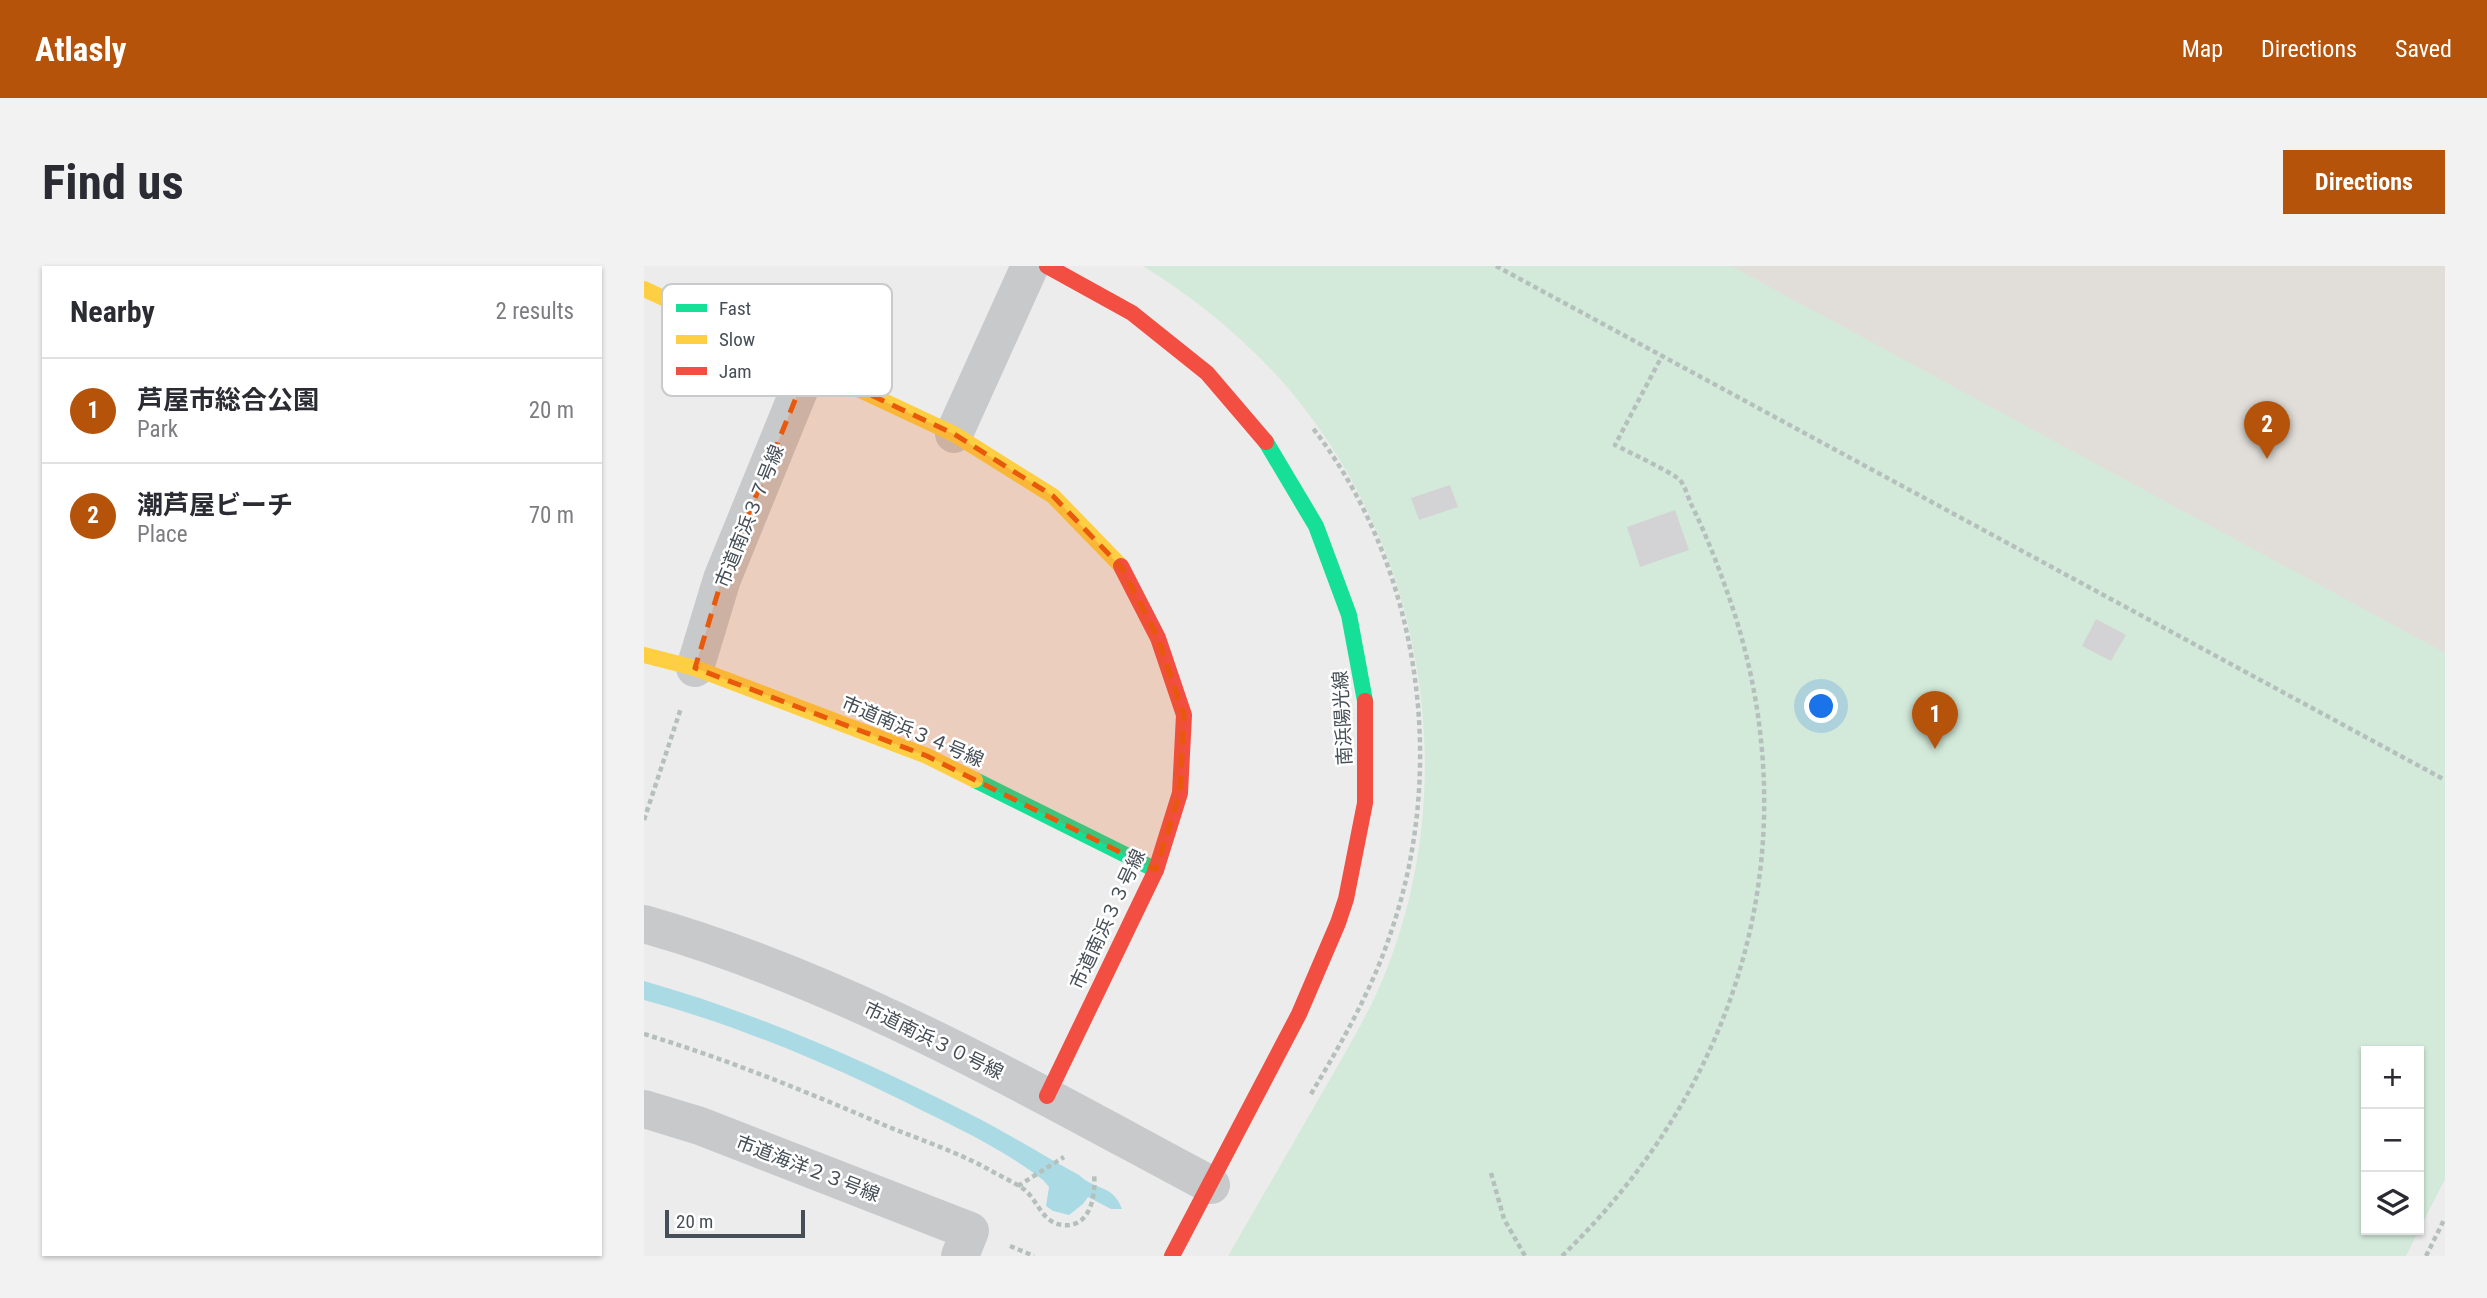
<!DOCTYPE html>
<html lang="en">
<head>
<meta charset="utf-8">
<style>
	body { margin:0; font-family:"Roboto Condensed","Noto Sans JP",sans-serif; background:#f2f2f3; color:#2b2b33 }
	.controls { position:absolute; right:21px; bottom:21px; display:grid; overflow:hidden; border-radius:0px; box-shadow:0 2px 5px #0004 }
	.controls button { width:63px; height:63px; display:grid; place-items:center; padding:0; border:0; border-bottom:2px solid #e1e1e2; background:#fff; color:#2b2b33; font:35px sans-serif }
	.scale { position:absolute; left:21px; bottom:18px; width:140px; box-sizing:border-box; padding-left:7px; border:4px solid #464f57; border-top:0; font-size:19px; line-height:24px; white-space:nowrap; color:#464f57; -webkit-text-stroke:5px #fff; paint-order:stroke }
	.you { position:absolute; left:1178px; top:441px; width:24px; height:24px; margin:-18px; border:5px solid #fff; border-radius:50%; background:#1a73e8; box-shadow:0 0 0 10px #1a73e833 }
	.badge { display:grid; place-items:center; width:46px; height:46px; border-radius:50%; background:#b45309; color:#fff; font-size:23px; font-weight:700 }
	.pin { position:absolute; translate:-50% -58px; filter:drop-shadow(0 2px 4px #0008) }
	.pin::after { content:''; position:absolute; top:37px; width:24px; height:21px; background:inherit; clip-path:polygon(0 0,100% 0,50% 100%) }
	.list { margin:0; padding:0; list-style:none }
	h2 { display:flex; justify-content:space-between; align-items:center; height:91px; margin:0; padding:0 28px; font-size:30px }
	h2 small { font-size:23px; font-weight:400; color:#7c7c81 }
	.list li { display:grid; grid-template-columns:46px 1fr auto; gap:21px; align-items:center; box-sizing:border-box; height:105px; padding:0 28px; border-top:2px solid #e1e1e2 }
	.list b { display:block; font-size:26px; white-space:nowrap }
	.list p { margin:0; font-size:23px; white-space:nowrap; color:#7c7c81 }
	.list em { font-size:23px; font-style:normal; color:#7c7c81 }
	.icon { flex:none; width:38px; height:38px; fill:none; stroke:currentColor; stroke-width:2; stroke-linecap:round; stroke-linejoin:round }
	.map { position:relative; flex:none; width:1801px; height:990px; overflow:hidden; border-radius:0px }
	header { display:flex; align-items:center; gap:42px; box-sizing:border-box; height:98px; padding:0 35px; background:#b45309; color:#fff }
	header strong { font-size:33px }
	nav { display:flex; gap:38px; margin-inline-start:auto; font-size:24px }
	.intro { display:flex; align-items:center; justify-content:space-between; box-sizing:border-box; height:168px; padding:0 42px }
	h1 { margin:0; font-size:49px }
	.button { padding:18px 32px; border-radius:0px; background:#b45309; color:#fff; font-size:24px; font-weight:700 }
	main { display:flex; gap:42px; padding:0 42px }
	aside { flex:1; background:#fff; border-radius:0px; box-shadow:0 2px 5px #0004 }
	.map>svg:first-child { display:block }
	.green { fill:#d3eada; fill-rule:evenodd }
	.sand { fill:#e1ded9 }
	.water { fill:#aadbe5 }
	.building { fill:#d3d3d5 }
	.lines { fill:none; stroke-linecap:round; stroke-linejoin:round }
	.path { stroke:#b5c0bc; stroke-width:4.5; stroke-dasharray:5 3.5; stroke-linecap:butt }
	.street { stroke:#c7c9cb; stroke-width:38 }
	.fast { stroke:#16e098; stroke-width:16 }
	.slow { stroke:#ffcf43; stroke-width:16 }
	.jam { stroke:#f24e42; stroke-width:16 }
	.marked { fill:#e8590c; fill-opacity:0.2; stroke:#e8590c; stroke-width:5; stroke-dasharray:14 9; stroke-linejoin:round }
	.labels { text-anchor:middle; stroke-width:5; stroke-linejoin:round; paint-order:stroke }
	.street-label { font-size:19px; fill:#464f57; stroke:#fff }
	.key { fill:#fff; stroke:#c8cacd; stroke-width:2 }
	.key-label { font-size:19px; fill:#464f57 }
</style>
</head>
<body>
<header>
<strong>Atlasly</strong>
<nav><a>Map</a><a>Directions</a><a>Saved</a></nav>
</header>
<div class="intro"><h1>Find us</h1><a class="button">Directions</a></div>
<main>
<aside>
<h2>Nearby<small>2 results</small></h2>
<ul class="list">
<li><span class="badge">1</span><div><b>芦屋市総合公園</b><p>Park</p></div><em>20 m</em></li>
<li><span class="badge">2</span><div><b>潮芦屋ビーチ</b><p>Place</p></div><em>70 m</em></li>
</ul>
</aside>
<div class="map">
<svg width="1801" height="990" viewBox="0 0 1801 990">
	<rect width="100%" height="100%" fill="#edecec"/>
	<path class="green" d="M 499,0 L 1801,0 L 1801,913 L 1762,990 L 584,990 C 615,936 647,881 678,827 C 702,785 727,745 744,700 C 820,503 776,269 635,112 C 595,68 550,32 499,0 ZM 1722,785 L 1775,785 L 1775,964 L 1722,964 Z"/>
	<path class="sand" d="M 1087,0 L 1801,0 L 1801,387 Z"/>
	<path class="water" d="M 0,715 C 113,747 219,794 324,847 C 362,866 398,889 435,909 C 452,925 469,918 478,943 L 467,943 L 444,931 L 439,938 L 425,949 L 409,945 L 402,940 L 405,921 L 399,914 C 363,886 320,865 279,845 C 190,800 96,760 0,734 Z"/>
	<g class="building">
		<path d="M 806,219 L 814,241 L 775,254 L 767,232 Z"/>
		<path d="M 1031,244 L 1045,284 L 996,301 L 983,261 Z"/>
		<path d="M 1452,353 L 1482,369 L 1467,395 L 1438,380 Z"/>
	</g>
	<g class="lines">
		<g class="path">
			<path d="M 852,0 L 1801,514"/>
			<path d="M 0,554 L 37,442"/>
			<path d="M 0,768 C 82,793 161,825 240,859 C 274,873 311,885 344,903 C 356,910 370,916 381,924 C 394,935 398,957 419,959 C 447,962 452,928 450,908"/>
			<path d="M 667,828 C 698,776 728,724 747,666 C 804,501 777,301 668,161"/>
			<path d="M 847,907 L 860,953 L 881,990"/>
			<path d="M 374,920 L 420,891"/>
			<path d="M 366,980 L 390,990"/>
			<path d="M 918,990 C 1095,819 1166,584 1090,346 C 1078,310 1064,272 1047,238 C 1044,231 1041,220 1036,214 C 1029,207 983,185 971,179 L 1018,90"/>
			<path d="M 1782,990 L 1801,952"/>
		</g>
		<g class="street">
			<path d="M 310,168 L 386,0"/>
			<path d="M 51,402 L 78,313 L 165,100"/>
			<path d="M 0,658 C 201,715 383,821 567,919"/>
			<path d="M 0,843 L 56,860 L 326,965 L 316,990"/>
		</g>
		<g class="fast">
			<path d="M 622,176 L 672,260 L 705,349 L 721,435"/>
			<path d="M 331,514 L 512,604"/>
		</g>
		<g class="slow">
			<path d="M 0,23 L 310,168 L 409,230 L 477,300"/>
			<path d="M 0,389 L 51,402 L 283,490 L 331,514"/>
		</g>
		<g class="jam">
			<path d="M 403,0 L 488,47 L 563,107 L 622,176"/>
			<path d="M 403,830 L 512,604 L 536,527 L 540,449 L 514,372 L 477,300"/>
			<path d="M 528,990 L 655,748 L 694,657 L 702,633 L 721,537 L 721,435"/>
		</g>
	</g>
	<path class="marked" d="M 165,100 L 310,168 L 409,230 L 478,302 L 514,372 L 540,449 L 536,527 L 512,604 L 283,490 L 51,402 L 78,313 Z"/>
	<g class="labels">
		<g class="street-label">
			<text transform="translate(105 250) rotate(-68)" y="7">市道南浜３７号線</text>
			<text transform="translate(698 452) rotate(-93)" y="7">南浜陽光線</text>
			<text transform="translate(269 465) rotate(23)" y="7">市道南浜３４号線</text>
			<text transform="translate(463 653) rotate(-65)" y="7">市道南浜３３号線</text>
			<text transform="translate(290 774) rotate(26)" y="7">市道南浜３０号線</text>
			<text transform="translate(164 902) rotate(21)" y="7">市道海洋２３号線</text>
		</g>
	</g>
	<rect x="18" y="18" width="230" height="112" rx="10" class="key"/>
	<rect x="32" y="38" width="31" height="8" fill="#16e098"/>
	<rect x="32" y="69" width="31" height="9" fill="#ffcf43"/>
	<rect x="32" y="101" width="31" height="8" fill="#f24e42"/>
	<g class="key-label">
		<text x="75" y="49">Fast</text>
		<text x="75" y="80">Slow</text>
		<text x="75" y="112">Jam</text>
	</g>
</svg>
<div class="controls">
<button>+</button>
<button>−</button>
<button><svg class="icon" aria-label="layers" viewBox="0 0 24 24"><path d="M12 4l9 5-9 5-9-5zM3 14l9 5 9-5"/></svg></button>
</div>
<div class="scale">20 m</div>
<div class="you"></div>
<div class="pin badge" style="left:1291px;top:483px">1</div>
<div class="pin badge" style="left:1623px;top:193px">2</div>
</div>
</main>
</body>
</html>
